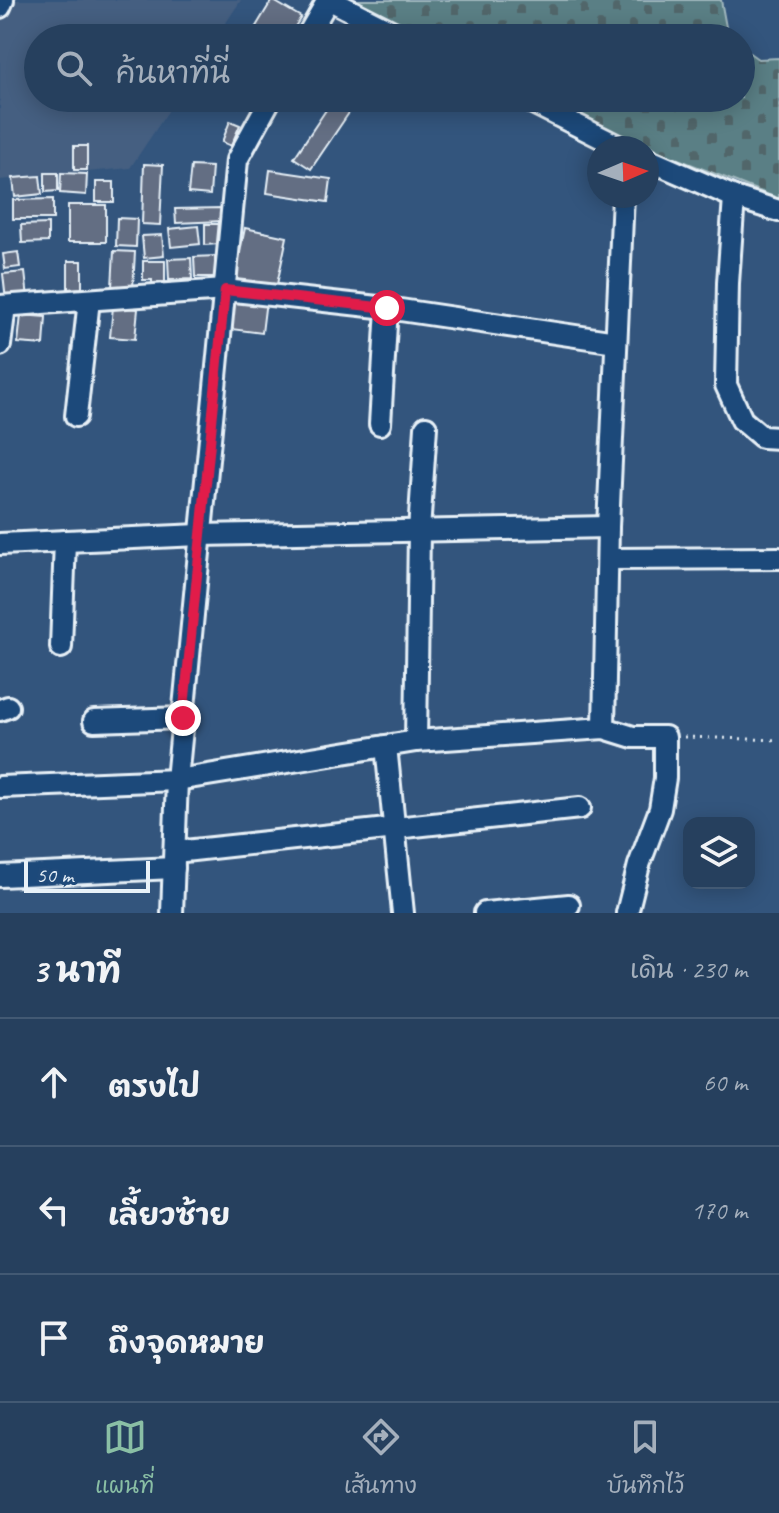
<!DOCTYPE html>
<html lang="th">
<head>
<meta charset="utf-8">
<style>
	body { margin:0; font-family:Caveat,"Playpen Sans Thai",sans-serif; background:#2e4764; color:#f1f3f6 }
	.controls { position:absolute; right:24px; bottom:24px; display:grid; overflow:hidden; border-radius:16px; box-shadow:0 4px 20px #0003 }
	.controls button { width:72px; height:72px; display:grid; place-items:center; padding:0; border:0; border-bottom:2px solid #425973; background:#26405e; color:#f1f3f6; font:40px sans-serif }
	.compass { position:absolute; left:587px; top:136px; width:72px; height:72px; border-radius:50%; background:#26405e; box-shadow:0 4px 20px #0003; rotate:88deg }
	.scale { position:absolute; left:24px; bottom:20px; width:126px; box-sizing:border-box; padding-left:8px; border:4px solid #e8f1f8; border-top:0; font-size:22px; line-height:28px; white-space:nowrap; color:#e8f1f8; -webkit-text-stroke:6px #1f4a7a; paint-order:stroke }
	.stop { position:absolute; width:24px; height:24px; margin:-18px; border:6px solid #e11d48; border-radius:50%; background:#fff }
	.stop.end { background:#e11d48; border-color:#fff; box-shadow:0 2px 8px #0008 }
	.list { margin:0; padding:0; list-style:none }
	h2 { display:flex; justify-content:space-between; align-items:center; height:104px; margin:0; padding:0 32px; font-size:34px }
	h2 small { font-size:26px; font-weight:400; color:#a4afbc }
	.list li { display:grid; grid-template-columns:52px 1fr auto; gap:24px; align-items:center; box-sizing:border-box; height:128px; padding:0 32px; border-top:2px solid #425973 }
	.list b { display:block; font-size:30px; white-space:nowrap }
	.list em { font-size:26px; font-style:normal; color:#a4afbc }
	.icon { flex:none; width:44px; height:44px; fill:none; stroke:currentColor; stroke-width:2; stroke-linecap:round; stroke-linejoin:round }
	.map { position:relative; flex:none; width:779px; height:913px; overflow:hidden }
	.search { position:absolute; background:#26405e; box-shadow:0 4px 20px #0003; left:24px; right:24px; top:24px; height:88px; display:flex; align-items:center; gap:20px; box-sizing:border-box; padding:0 28px; border-radius:44px; color:#a4afbc; font-size:30px }
	.sheet { height:488px; background:#26405e }
	nav { display:flex; justify-content:space-around; align-items:center; box-sizing:border-box; height:112px; border-top:2px solid #425973; background:#26405e; font-size:22px; color:#a4afbc }
	nav a { display:grid; justify-items:center; gap:4px }
	nav .on { color:#8abfa5 }
	.map>svg:first-child { display:block }
	.built { fill:#445f81 }
	.cemetery { fill:url(#cemetery-stones); stroke:#a1b8be; stroke-width:2 }
	.building { fill:#636e83; stroke:#e8f1f8; stroke-width:2 }
	.lines { fill:none; stroke-linecap:round; stroke-linejoin:round }
	.minor-casing { stroke:#e8f1f8; stroke-width:26 }
	.path { stroke:#e8f1f8; stroke-width:3; stroke-dasharray:2 6; stroke-linecap:butt }
	.minor { stroke:#1f4a7a; stroke-width:20 }
	.route { stroke:#e11d48; stroke-width:10 }
</style>
</head>
<body>
<div class="map">
<svg width="779" height="913" viewBox="0 0 779 913">
	<defs>
		<pattern id="cemetery-stones" width="16" height="16" patternUnits="userSpaceOnUse" patternTransform="scale(2)"><rect width="16" height="16" fill="#5a7f85"/><path d="M2 7V4a2 2 0 0 1 4 0v3zM10 15v-3a2 2 0 0 1 4 0v3z" fill="#51666a"/></pattern>
	</defs>
	<rect width="100%" height="100%" fill="#33557d"/>
	<filter id="ink" filterUnits="userSpaceOnUse"><feTurbulence type="fractalNoise" baseFrequency=".0125" numOctaves="2"/><feDisplacementMap in="SourceGraphic" scale="16" xChannelSelector="R" yChannelSelector="G"/><feConvolveMatrix kernelMatrix="1 2 1 2 8 2 1 2 1" color-interpolation-filters="sRGB"/></filter>
	<g filter="url(#ink)">
		<path class="built" d="M 0,0 L 241,0 L 216,38 L 38,38 L 38,98 L 177,98 L 130,168 L 0,180 Z"/>
		<g class="cemetery">
			<path d="M 340,0 L 721,0 L 728,38 L 416,38 Z"/>
			<path d="M 741,47 L 758,59 L 779,58 L 779,199 L 640,144 L 544,98 L 741,98 Z"/>
		</g>
		<g class="building">
			<path d="M 272,0 L 301,17 L 288,38 L 249,38 Z"/>
			<path d="M 222,98 L 243,98 L 238,107 Z"/>
			<path d="M 334,98 L 359,98 L 311,169 L 294,158 Z"/>
			<path d="M 230,121 L 240,125 L 231,146 L 222,142 Z"/>
			<rect x="74" y="146" width="13" height="24"/>
			<path d="M 144,164 L 163,165 L 160,225 L 142,224 Z"/>
			<path d="M 191,166 L 212,167 L 210,195 L 188,193 Z"/>
			<path d="M 270,170 L 331,179 L 328,202 L 267,193 Z"/>
			<path d="M 45,173 L 58,173 L 58,191 L 45,192 Z"/>
			<path d="M 61,173 L 87,174 L 86,195 L 60,193 Z"/>
			<path d="M 40,176 L 42,194 L 15,197 L 13,178 Z"/>
			<rect x="96" y="182" width="18" height="20"/>
			<path d="M 53,199 L 53,219 L 13,219 L 13,200 Z"/>
			<rect x="68" y="205" width="38" height="37"/>
			<path d="M 222,208 L 223,221 L 176,223 L 175,209 Z"/>
			<path d="M 117,218 L 137,219 L 136,247 L 116,246 Z"/>
			<path d="M 48,224 L 48,242 L 22,243 L 21,225 Z"/>
			<path d="M 205,224 L 219,224 L 219,244 L 205,245 Z"/>
			<path d="M 198,226 L 200,244 L 171,247 L 169,229 Z"/>
			<path d="M 245,228 L 287,237 L 276,289 L 234,280 Z"/>
			<path d="M 162,235 L 164,256 L 144,258 L 142,236 Z"/>
			<path d="M 114,251 L 135,252 L 133,288 L 112,287 Z"/>
			<path d="M 18,252 L 20,267 L 5,269 L 3,254 Z"/>
			<path d="M 215,256 L 215,277 L 195,277 L 194,257 Z"/>
			<path d="M 191,258 L 192,279 L 169,280 L 168,259 Z"/>
			<path d="M 68,261 L 82,261 L 82,288 L 68,289 Z"/>
			<path d="M 143,261 L 165,261 L 165,282 L 158,282 L 157,287 L 152,287 L 152,280 L 143,280 Z"/>
			<path d="M 25,272 L 28,298 L 6,300 L 3,274 Z"/>
			<path d="M 236,296 L 266,300 L 262,333 L 231,329 Z"/>
			<path d="M 113,307 L 138,309 L 135,339 L 110,337 Z"/>
			<path d="M 21,315 L 46,317 L 44,345 L 18,343 Z"/>
		</g>
		<g class="lines">
			<defs>
				<g id="minor">
					<path d="M 330,0 L 405,38"/>
					<path d="M 0,7 L 3,0"/>
					<path d="M 306,38 L 328,0"/>
					<path d="M 523,98 L 622,148"/>
					<path d="M 647,159 L 734,197 L 779,211"/>
					<path d="M 734,197 L 728,283 L 726,385 L 742,420 L 762,437 L 779,438"/>
					<path d="M 0,306 L 225,290 L 387,308 L 616,342"/>
					<path d="M 0,345 L 5,306"/>
					<path d="M 76,416 L 89,300"/>
					<path d="M 380,424 L 387,308"/>
					<path d="M 0,544 L 200,535 L 608,527"/>
					<path d="M 608,559 L 779,558"/>
					<path d="M 61,647 L 65,541"/>
					<path d="M 0,710 L 8,707"/>
					<path d="M 94,721 L 183,718"/>
					<path d="M 604,728 L 608,527 L 623,196"/>
					<path d="M 416,741 L 419,531 L 426,427"/>
					<path d="M 386,746 L 403,913"/>
					<path d="M 0,787 L 177,780 L 416,741 L 604,728 L 633,737 L 665,737 L 665,778 L 660,809 L 639,865 L 627,913"/>
					<path d="M 175,852 L 580,808"/>
					<path d="M 0,876 L 174,868"/>
					<path d="M 172,913 L 177,780 L 237,160 L 271,98"/>
					<path d="M 485,913 L 569,905"/>
				</g>
			</defs>
			<use href="#minor" class="minor-casing"/>
			<path class="path" d="M 684,737 L 779,740"/>
			<use href="#minor" class="minor"/>
		</g>
	</g>
	<g class="lines" filter="url(#ink)">
		<path class="route" d="M 183,718 L 225,290 L 387,308"/>
	</g>
</svg>
<div class="controls">
<button><svg class="icon" aria-label="layers" viewBox="0 0 24 24"><path d="M12 4l9 5-9 5-9-5zM3 14l9 5 9-5"/></svg></button>
</div>
<svg class="compass" viewBox="-18 -18 36 36"><path d="M0-13l5 13h-10z" fill="#e53935"/><path d="M0 13l5-13h-10z" fill="#a4afbc"/></svg>
<div class="scale">50 m</div>
<div class="stop" style="left:387px;top:308px"></div>
<div class="stop end" style="left:183px;top:718px"></div>
<div class="search"><svg class="icon" aria-label="search" viewBox="0 0 24 24"><circle cx="10" cy="10" r="6"/><path d="M15 15l6 6"/></svg>ค้นหาที่นี่</div>
</div>
<section class="sheet">
<h2>3 นาที<small>เดิน · 230 m</small></h2>
<ul class="list">
<li><svg class="icon" aria-label="ahead" viewBox="0 0 24 24"><path d="M12 20V5M6 11l6-6 6 6"/></svg><div><b>ตรงไป</b></div><em>60 m</em></li>
<li><svg class="icon" aria-label="left" viewBox="0 0 24 24"><path d="M17 20v-9H6M10 6l-5 5 5 5"/></svg><div><b>เลี้ยวซ้าย</b></div><em>170 m</em></li>
<li><svg class="icon" aria-label="arrive" viewBox="0 0 24 24"><path d="M6 21V4h12l-3 4 3 4H6"/></svg><div><b>ถึงจุดหมาย</b></div></li>
</ul>
</section>
<nav>
<a class="on"><svg class="icon" aria-label="map" viewBox="0 0 24 24"><path d="M3 6l6-2 6 2 6-2v14l-6 2-6-2-6 2zM9 4v14M15 6v14"/></svg>แผนที่</a>
<a><svg class="icon" aria-label="directions" viewBox="0 0 24 24"><path d="M12 3l9 9-9 9-9-9zM9 14v-3h6M13 9l2 2-2 2"/></svg>เส้นทาง</a>
<a><svg class="icon" aria-label="saved" viewBox="0 0 24 24"><path d="M7 4h10v16l-5-4-5 4z"/></svg>บันทึกไว้</a>
</nav>
</body>
</html>
